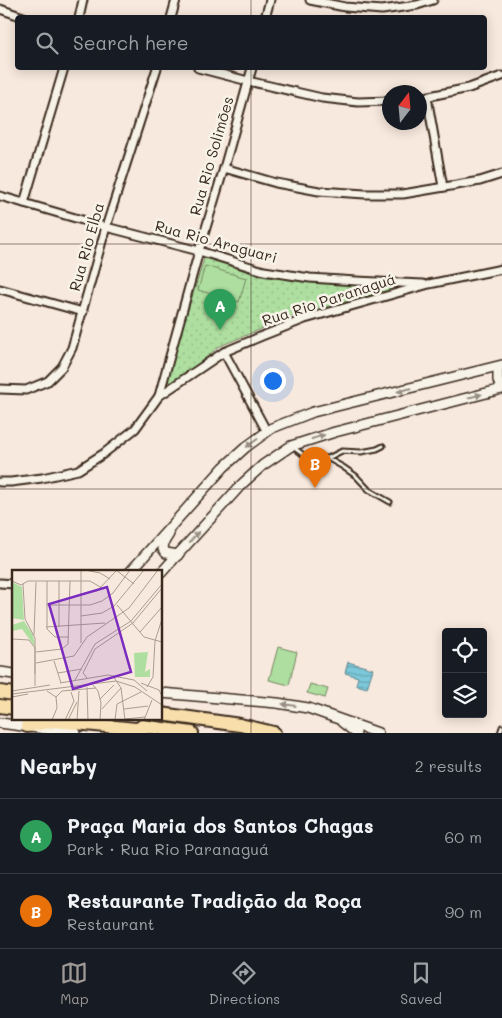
<!DOCTYPE html>
<html lang="en">
<head>
<meta charset="utf-8">
<style>
	body { margin:0; font-family:Mali,sans-serif; background:#242831; color:#f1f3f6 }
	.controls { position:absolute; right:15px; bottom:15px; display:grid; overflow:hidden; border-radius:5px; box-shadow:0 2px 12px #0003 }
	.controls button { width:45px; height:45px; display:grid; place-items:center; padding:0; border:0; border-bottom:1px solid #363941; background:#171b24; color:#f1f3f6; font:25px sans-serif }
	.compass { position:absolute; left:382px; top:85px; width:45px; height:45px; border-radius:50%; background:#171b24; box-shadow:0 2px 12px #0003; rotate:16deg }
	.you { position:absolute; left:272px; top:380px; width:18px; height:18px; margin:-12px; border:4px solid #fff; border-radius:50%; background:#1a73e8; box-shadow:0 0 0 8px #1a73e833 }
	.badge { display:grid; place-items:center; width:32px; height:32px; border-radius:50%; background:#9f9995; color:#fff; font-size:16px; font-weight:700 }
	.pin { position:absolute; translate:-50% -41px; filter:drop-shadow(0 1px 2px #0008) }
	.pin::after { content:''; position:absolute; top:26px; width:18px; height:15px; background:inherit; clip-path:polygon(0 0,100% 0,50% 100%) }
	.list { margin:0; padding:0; list-style:none }
	h2 { display:flex; justify-content:space-between; align-items:center; height:65px; margin:0; padding:0 20px; font-size:21px }
	h2 small { font-size:16px; font-weight:400; color:#9ea1a6 }
	.list li { display:grid; grid-template-columns:32px 1fr auto; gap:15px; align-items:center; box-sizing:border-box; height:75px; padding:0 20px; border-top:1px solid #363941 }
	.list b { display:block; font-size:19px; white-space:nowrap }
	.list p { margin:0; font-size:16px; white-space:nowrap; color:#9ea1a6 }
	.list em { font-size:16px; font-style:normal; color:#9ea1a6 }
	.icon { flex:none; width:28px; height:28px; fill:none; stroke:currentColor; stroke-width:2; stroke-linecap:round; stroke-linejoin:round }
	.map { position:relative; flex:none; width:502px; height:733px; overflow:hidden }
	.search { position:absolute; background:#171b24; box-shadow:0 2px 12px #0003; left:15px; right:15px; top:15px; height:55px; display:flex; align-items:center; gap:12px; box-sizing:border-box; padding:0 18px; border-radius:5px; color:#9ea1a6; font-size:19px }
	.sheet { height:215px; background:#171b24 }
	nav { display:flex; justify-content:space-around; align-items:center; box-sizing:border-box; height:70px; border-top:1px solid #363941; background:#171b24; font-size:14px; color:#9ea1a6 }
	nav a { display:grid; justify-items:center; gap:2px }
	nav .on { color:#9f9995 }
	.map>svg:first-child { display:block }
	.park { fill:url(#park-dots); stroke:#74845f }
	.pitch { fill:#aedfa0; stroke:#74845f }
	.water { fill:url(#water-rules); stroke:#62898f }
	.lines { fill:none; stroke-linecap:round; stroke-linejoin:round }
	.service-casing { stroke:#3b2a1e; stroke-width:7 }
	.minor-casing { stroke:#3b2a1e; stroke-width:11 }
	.tertiary-casing { stroke:#3b2a1e; stroke-width:12 }
	.motorway-casing { stroke:#3b2a1e; stroke-width:16 }
	.service { stroke:#f7f3e8; stroke-width:3 }
	.minor { stroke:#f7f3e8; stroke-width:7 }
	.tertiary { stroke:#f7f3e8; stroke-width:9 }
	.motorway { stroke:#f8deab; stroke-width:12 }
	.oneway { fill:#998e83 }
	.grid { fill:none; stroke:#3b2a1e; stroke-width:1; stroke-opacity:0.55 }
	.labels { text-anchor:middle; stroke-width:5; stroke-linejoin:round; paint-order:stroke }
	.street-label { font-size:15px; fill:#3b2a1e; stroke:#f7f3e8 }
	.inset-road { fill:none; stroke:#ac9d91; stroke-width:1 }
	.view { fill:#7b2cbf; fill-opacity:0.15; stroke:#7b2cbf; stroke-width:2.5 }
	.inset-edge { fill:none; stroke:#3b2a1e; stroke-width:2.5 }
</style>
</head>
<body>
<div class="map">
<svg width="502" height="733" viewBox="0 0 502 733">
	<defs>
		<pattern id="park-dots" width="8" height="8" patternUnits="userSpaceOnUse" patternTransform="scale(1.25)"><rect width="8" height="8" fill="#aedfa0"/><path d="M2 2h.1M6 6h.1" fill="none" stroke="#97c089" stroke-width="1.8" stroke-linecap="round"/></pattern>
		<pattern id="water-rules" width="6" height="5" patternUnits="userSpaceOnUse" patternTransform="scale(1.25)"><rect width="6" height="5" fill="#7cc9db"/><path d="M0 2.5h6" fill="none" stroke="#67a3b1"/></pattern>
	</defs>
	<rect width="100%" height="100%" fill="#f8e9de"/>
	<filter id="ink" filterUnits="userSpaceOnUse"><feTurbulence type="fractalNoise" baseFrequency=".02" numOctaves="2"/><feDisplacementMap in="SourceGraphic" scale="10" xChannelSelector="R" yChannelSelector="G"/><feConvolveMatrix kernelMatrix="1 2 1 2 8 2 1 2 1" color-interpolation-filters="sRGB"/></filter>
	<g filter="url(#ink)">
		<path class="park" d="M 205,256 L 259,276 L 315,283 L 389,285 L 392,290 L 295,315 L 220,346 L 173,384 L 166,380 Z"/>
		<g class="pitch">
			<path d="M 205,266 L 246,278 L 239,302 L 198,290 Z"/>
			<path d="M 278,647 L 297,652 L 289,685 L 269,680 Z"/>
			<path d="M 310,684 L 328,689 L 325,698 L 307,693 Z"/>
		</g>
		<path class="water" d="M 348,662 L 373,669 L 367,688 L 356,685 L 358,677 L 345,673 Z"/>
		<g class="lines">
			<defs>
				<g id="service">
					<path d="M 293,447 L 305,456 L 327,458 L 343,467 L 356,476 L 369,490 L 390,502"/>
					<path d="M 328,458 L 342,451 L 361,452 L 377,449 L 383,446"/>
					<path d="M 500,733 L 502,727"/>
				</g>
				<g id="minor">
					<path d="M 310,0 L 345,7 L 382,10 L 417,5 L 433,0"/>
					<path d="M 0,9 L 26,18"/>
					<path d="M 79,18 L 83,0"/>
					<path d="M 171,18 L 176,0"/>
					<path d="M 265,18 L 270,0"/>
					<path d="M 198,68 L 248,81 L 322,98 L 358,102 L 390,101"/>
					<path d="M 427,97 L 443,187"/>
					<path d="M 420,98 L 469,88 L 502,76"/>
					<path d="M 224,168 L 276,183 L 319,191 L 365,194 L 403,194 L 480,181 L 502,174"/>
					<path d="M 0,196 L 106,227 L 199,251 L 264,271 L 310,278 L 356,281 L 423,284"/>
					<path d="M 24,203 L 64,68"/>
					<path d="M 0,289 L 83,312"/>
					<path d="M 224,352 L 267,432"/>
					<path d="M 0,389 L 26,390 L 48,381 L 62,367 L 72,348 L 106,227 L 157,68"/>
					<path d="M 159,396 L 199,251 L 224,168 L 252,68"/>
					<path d="M 0,482 L 11,482 L 42,478 L 78,470 L 103,454 L 135,429 L 159,396 L 224,352 L 262,336 L 305,319 L 429,284 L 502,269"/>
					<path d="M 0,583 L 14,584"/>
				</g>
				<g id="tertiary">
					<path d="M 498,367 L 498,380 L 501,389"/>
					<path d="M 169,534 L 164,542 L 163,549 L 166,553 L 178,555"/>
					<path d="M 130,572 L 224,467 L 246,447 L 272,428 L 313,412 L 502,365"/>
					<path d="M 161,573 L 242,484 L 263,465 L 291,446 L 335,432 L 502,389"/>
					<path d="M 0,672 L 14,674"/>
					<path d="M 161,693 L 277,703 L 308,708 L 378,733"/>
					<path d="M 342,722 L 356,733"/>
					<path d="M 0,723 L 76,733"/>
				</g>
				<g id="motorway">
					<path d="M 0,692 L 14,694"/>
					<path d="M 0,706 L 14,708"/>
					<path d="M 161,714 L 240,725 L 274,733"/>
					<path d="M 27,726 L 55,721 L 136,729 L 150,727"/>
					<path d="M 142,726 L 192,733"/>
				</g>
			</defs>
			<use href="#service" class="service-casing"/>
			<use href="#minor" class="minor-casing"/>
			<use href="#tertiary" class="tertiary-casing"/>
			<use href="#motorway" class="motorway-casing"/>
			<use href="#service" class="service"/>
			<use href="#minor" class="minor"/>
			<use href="#tertiary" class="tertiary"/>
			<use href="#motorway" class="motorway"/>
		</g>
		<defs><path id="oneway-solid" d="M-6-.8H1V-3.2L6.5 0L1 3.2V.8H-6Z" transform="scale(1.25)"/></defs>
		<g class="oneway">
			<use href="#oneway-solid" transform="translate(404 390) rotate(166)"/>
			<use href="#oneway-solid" transform="translate(475 396) rotate(-14)"/>
			<use href="#oneway-solid" transform="translate(318 437) rotate(-18)"/>
			<use href="#oneway-solid" transform="translate(252 443) rotate(144)"/>
			<use href="#oneway-solid" transform="translate(194 537) rotate(-49)"/>
			<use href="#oneway-solid" transform="translate(289 705) rotate(-172)"/>
		</g>
	</g>
	<path class="grid" d="M 251,0 L 251,18M 251,68 L 251,733M 0,244 L 502,244M 0,489 L 502,489"/>
	<g class="labels">
		<g class="street-label">
			<text transform="translate(212 156) rotate(-74)" y="5">Rua Rio Solimões</text>
			<text transform="translate(216 242) rotate(15)" y="5">Rua Rio Araguari</text>
			<text transform="translate(87 247) rotate(-74)" y="5">Rua Rio Elba</text>
			<text transform="translate(329 300) rotate(-18)" y="5">Rua Rio Paranaguá</text>
		</g>
	</g>
	<g transform="translate(12 570)">
		<rect width="150" height="150" fill="#f8e9de"/>
		<path d="M 12,51 L 21,65 L 23,77 L 10,59 L 0,61 L 0,55 Z" fill="#aedfa0"/>
		<path d="M 0,12 L 10,17 L 12,50 L 0,48 ZM 136,82 L 133,102 L 138,99 L 138,107 L 123,107 L 122,83 Z" fill="#aedfa0"/>
		<path class="inset-road" d="M 69,0 L 69,73M 73,0 L 88,3 L 98,9M 104,0 L 122,14M 0,11 L 9,15 L 16,11 L 78,11 L 90,18M 35,11 L 35,59 L 43,67 L 57,67M 47,11 L 47,57M 11,14 L 13,49 L 23,68 L 23,104M 68,24 L 85,21 L 105,0M 34,35 L 78,35 L 90,31 L 101,23 L 118,0M 105,35 L 132,67 L 150,72M 69,46 L 90,43 L 102,36 L 132,0M 34,57 L 93,53M 128,62 L 150,37M 22,65 L 24,12M 0,69 L 17,70 L 23,78M 23,78 L 23,116M 24,82 L 50,79 L 56,74 L 58,11M 42,91 L 49,113M 24,93 L 62,86 L 75,67 L 117,38 L 146,0M 46,103 L 70,99M 101,106 L 109,118 L 113,150M 75,108 L 71,103 L 83,79 L 121,53 L 150,18M 63,110 L 83,74 L 119,51 L 150,14M 122,110 L 135,121M 48,113 L 96,105 L 122,110M 129,113 L 147,120 L 150,126M 81,115 L 86,121 L 89,133 L 88,150M 75,117 L 76,150M 135,117 L 141,107 L 143,71 L 150,49M 0,121 L 38,115M 35,121 L 44,127 L 45,138 L 40,150M 0,124 L 104,111 L 123,117 L 150,135M 0,127 L 16,124M 44,127 L 50,121 L 84,118M 88,129 L 102,115M 90,139 L 109,118M 112,139 L 136,136M 113,149 L 133,147M 53,150 L 62,131 L 59,122M 56,150 L 65,132M 65,150 L 67,121M 103,150 L 105,134 L 129,122M 132,150 L 140,130"/>
		<path class="view" d="M 95,17 L 119,102 L 61,119 L 37,34 Z"/>
		<rect width="150" height="150" class="inset-edge"/>
	</g>
</svg>
<div class="controls">
<button><svg class="icon" aria-label="locate" viewBox="0 0 24 24"><circle cx="12" cy="12" r="6"/><path d="M12 2v4M12 18v4M2 12h4M18 12h4"/></svg></button>
<button><svg class="icon" aria-label="layers" viewBox="0 0 24 24"><path d="M12 4l9 5-9 5-9-5zM3 14l9 5 9-5"/></svg></button>
</div>
<svg class="compass" viewBox="-18 -18 36 36"><path d="M0-13l5 13h-10z" fill="#e53935"/><path d="M0 13l5-13h-10z" fill="#9ea1a6"/></svg>
<div class="you"></div>
<div class="pin badge" style="left:220px;top:330px;background:#2e9e5b">A</div>
<div class="pin badge" style="left:315px;top:488px;background:#e8710a">B</div>
<div class="search"><svg class="icon" aria-label="search" viewBox="0 0 24 24"><circle cx="10" cy="10" r="6"/><path d="M15 15l6 6"/></svg>Search here</div>
</div>
<section class="sheet">
<h2>Nearby<small>2 results</small></h2>
<ul class="list">
<li><span class="badge" style="background:#2e9e5b">A</span><div><b>Praça Maria dos Santos Chagas</b><p>Park · Rua Rio Paranaguá</p></div><em>60 m</em></li>
<li><span class="badge" style="background:#e8710a">B</span><div><b>Restaurante Tradição da Roça</b><p>Restaurant</p></div><em>90 m</em></li>
</ul>
</section>
<nav>
<a class="on"><svg class="icon" aria-label="map" viewBox="0 0 24 24"><path d="M3 6l6-2 6 2 6-2v14l-6 2-6-2-6 2zM9 4v14M15 6v14"/></svg>Map</a>
<a><svg class="icon" aria-label="directions" viewBox="0 0 24 24"><path d="M12 3l9 9-9 9-9-9zM9 14v-3h6M13 9l2 2-2 2"/></svg>Directions</a>
<a><svg class="icon" aria-label="saved" viewBox="0 0 24 24"><path d="M7 4h10v16l-5-4-5 4z"/></svg>Saved</a>
</nav>
</body>
</html>
